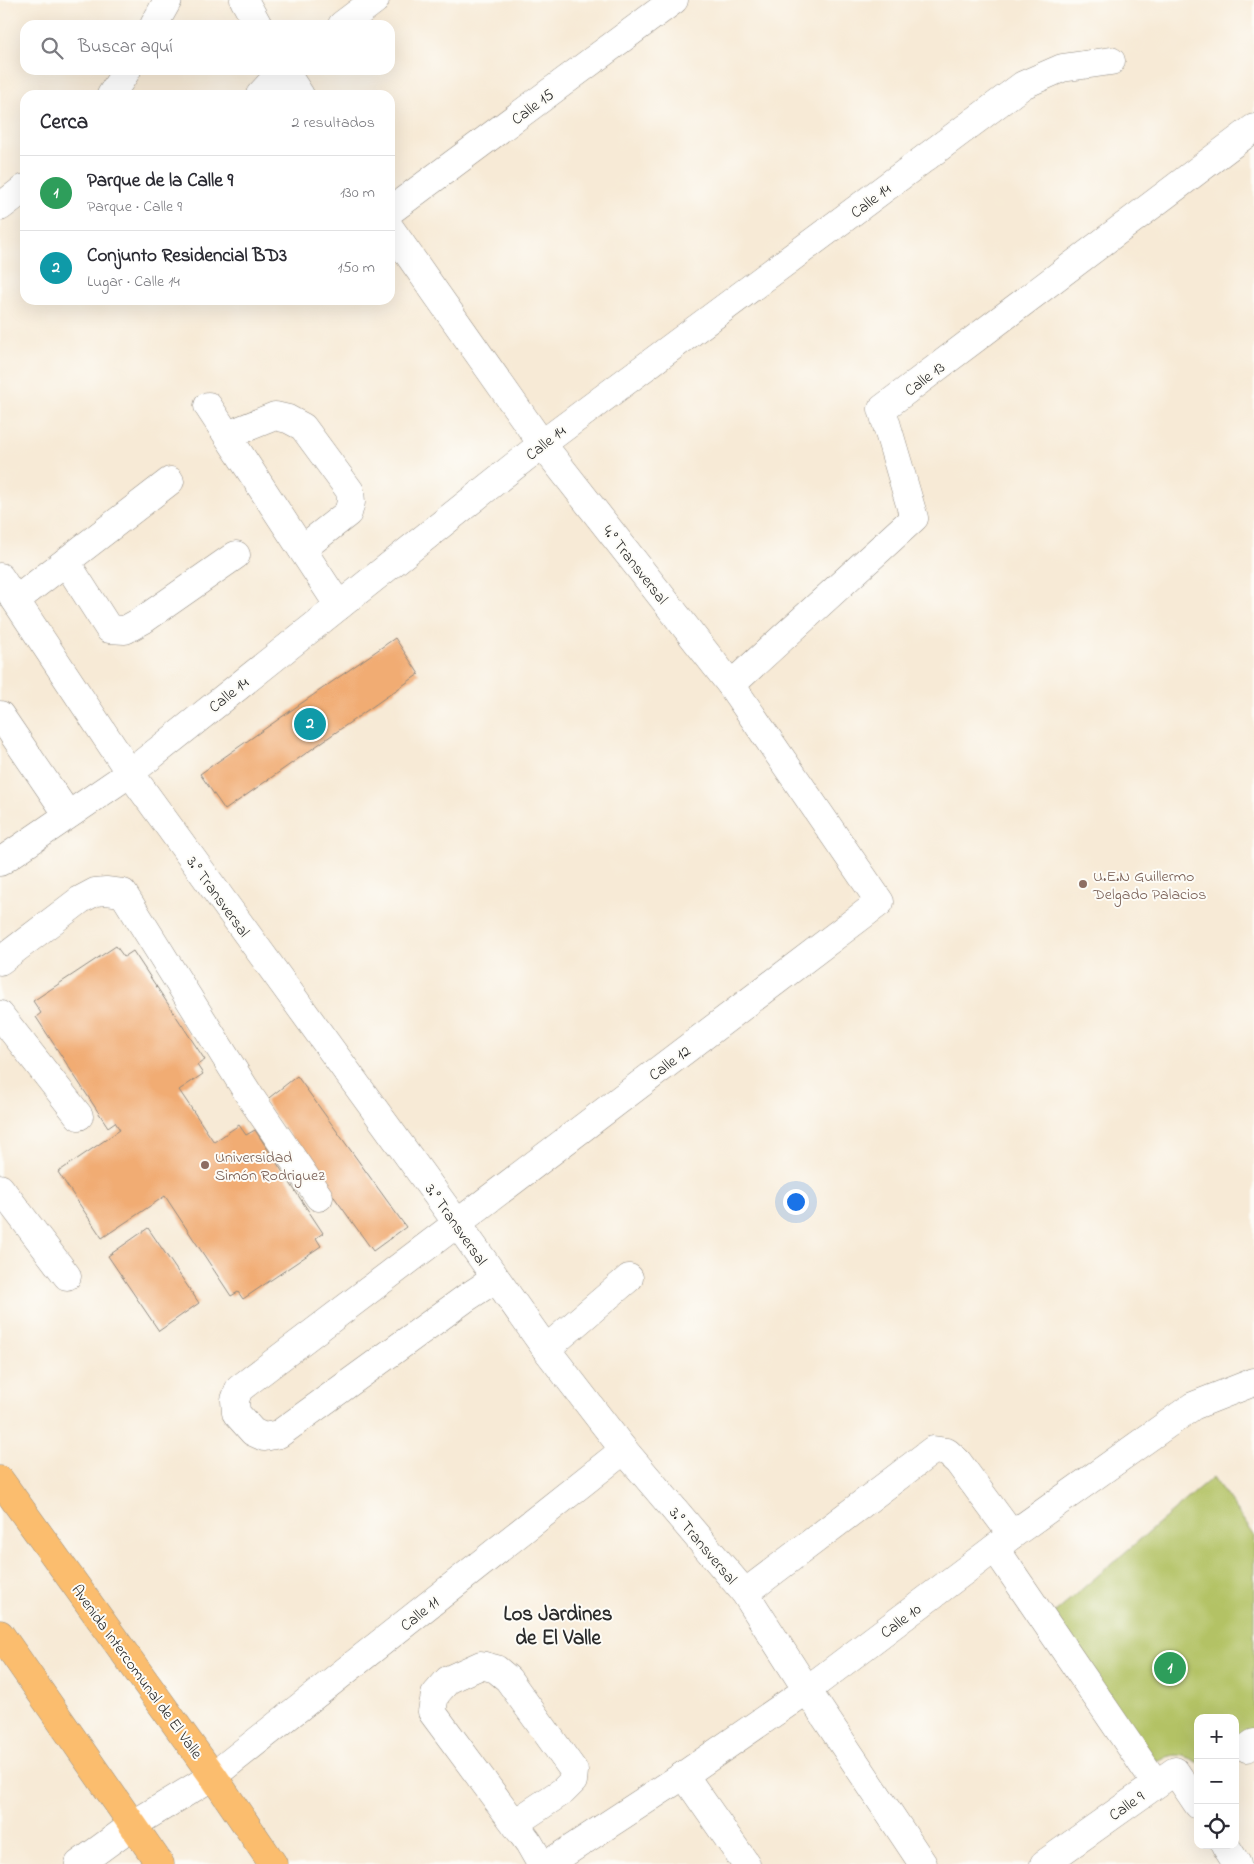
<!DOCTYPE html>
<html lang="es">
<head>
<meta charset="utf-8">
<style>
	body { margin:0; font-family:"Indie Flower",sans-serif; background:#f7f7f7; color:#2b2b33 }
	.controls { position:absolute; right:15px; bottom:15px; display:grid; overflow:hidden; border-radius:10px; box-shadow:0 5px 20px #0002 }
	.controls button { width:45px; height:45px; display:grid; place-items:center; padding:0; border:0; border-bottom:1px solid #e1e1e2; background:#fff; color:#2b2b33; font:25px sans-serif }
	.you { position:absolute; left:795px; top:1201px; width:18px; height:18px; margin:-12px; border:4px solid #fff; border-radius:50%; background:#1a73e8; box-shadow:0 0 0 8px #1a73e833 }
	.badge { display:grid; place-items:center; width:32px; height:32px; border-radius:50%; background:#d1495b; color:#fff; font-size:16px; font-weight:700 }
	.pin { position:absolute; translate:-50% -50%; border:2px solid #fff; box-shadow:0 1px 5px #0006 }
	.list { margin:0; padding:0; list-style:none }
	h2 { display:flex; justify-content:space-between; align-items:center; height:65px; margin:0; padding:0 20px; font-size:21px }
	h2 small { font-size:16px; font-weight:400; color:#7c7c81 }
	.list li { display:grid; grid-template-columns:32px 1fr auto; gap:15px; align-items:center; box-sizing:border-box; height:75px; padding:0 20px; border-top:1px solid #e1e1e2 }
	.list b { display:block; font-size:19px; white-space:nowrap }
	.list p { margin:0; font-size:16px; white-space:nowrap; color:#7c7c81 }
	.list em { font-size:16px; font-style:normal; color:#7c7c81 }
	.icon { flex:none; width:28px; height:28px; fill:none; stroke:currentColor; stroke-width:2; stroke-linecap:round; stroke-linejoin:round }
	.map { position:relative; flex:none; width:1254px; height:1864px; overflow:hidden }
	.search { position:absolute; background:#fff; box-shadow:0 5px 20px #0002; left:20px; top:20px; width:375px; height:55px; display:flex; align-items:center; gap:12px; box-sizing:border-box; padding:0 18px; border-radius:15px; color:#7c7c81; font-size:19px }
	.panel { position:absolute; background:#fff; box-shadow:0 5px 20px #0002; left:20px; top:90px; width:375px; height:215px; border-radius:15px }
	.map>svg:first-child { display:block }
	.green { fill:#b3c265; stroke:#6f7648 }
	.building { fill:#f1ac73 }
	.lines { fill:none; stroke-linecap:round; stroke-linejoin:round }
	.minor-casing { stroke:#918a80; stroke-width:29 }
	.major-casing { stroke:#918a80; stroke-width:29 }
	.minor { stroke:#fff; stroke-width:28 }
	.major { stroke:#fbbd6e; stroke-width:28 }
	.education-dot { fill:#8d6e63; stroke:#fdfcf7; stroke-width:2 }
	.labels { text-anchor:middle; stroke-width:4; stroke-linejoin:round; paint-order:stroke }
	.street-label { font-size:16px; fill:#2b2b2b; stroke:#fdfcf7 }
	.education-label { font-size:16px; fill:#785e54; stroke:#fdfcf7; text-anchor:start }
	.district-label { font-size:21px; font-weight:bold; fill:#2b2b2b; stroke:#fdfcf7 }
</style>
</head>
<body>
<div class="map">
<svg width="1254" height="1864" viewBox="0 0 1254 1864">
	<rect width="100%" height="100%" fill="#fdfcf7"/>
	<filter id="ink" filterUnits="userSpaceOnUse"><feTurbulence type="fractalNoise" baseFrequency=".02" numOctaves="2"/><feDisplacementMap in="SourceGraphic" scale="10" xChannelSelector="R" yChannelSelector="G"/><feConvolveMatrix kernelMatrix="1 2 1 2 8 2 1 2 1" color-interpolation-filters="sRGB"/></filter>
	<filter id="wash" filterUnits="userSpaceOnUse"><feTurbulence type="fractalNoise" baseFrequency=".0096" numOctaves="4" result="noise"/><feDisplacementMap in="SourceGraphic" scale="20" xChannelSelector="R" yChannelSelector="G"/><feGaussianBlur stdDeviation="1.12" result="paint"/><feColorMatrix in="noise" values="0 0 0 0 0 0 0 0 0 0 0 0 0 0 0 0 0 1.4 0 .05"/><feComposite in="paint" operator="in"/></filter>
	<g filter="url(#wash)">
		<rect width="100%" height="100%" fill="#f7ead6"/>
		<path class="green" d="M 1213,1477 L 1254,1535 L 1254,1731 L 1235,1743 L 1235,1718 L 1198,1718 L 1198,1763 C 1181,1753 1174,1753 1156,1761 L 1047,1619 Z"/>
		<g id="blocks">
			<g class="building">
				<path d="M 395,638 L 419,674 L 225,810 L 200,774 Z"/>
				<path d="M 116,946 L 124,957 L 133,951 L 205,1060 L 197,1065 L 203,1074 L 179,1090 L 214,1142 L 239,1125 L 246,1135 L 255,1130 L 323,1233 L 316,1238 L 321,1246 L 243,1299 L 238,1292 L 231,1296 L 165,1196 L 102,1238 L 58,1172 L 120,1130 L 115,1122 L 108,1127 L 36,1017 L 41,1013 L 33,1001 Z"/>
				<path d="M 297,1076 L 406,1227 L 373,1251 L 265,1101 Z"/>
				<path d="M 148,1228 L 199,1303 L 159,1331 L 108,1256 Z"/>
			</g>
		</g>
	</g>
	<g filter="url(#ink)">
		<use href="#blocks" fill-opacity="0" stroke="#918a80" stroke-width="1"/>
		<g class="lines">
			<defs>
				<g id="minor">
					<path d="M 244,0 L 258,25"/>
					<path d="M 154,25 L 168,0"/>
					<path d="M 342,25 L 375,0"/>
					<path d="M 284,70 L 300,95"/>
					<path d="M 111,95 L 127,70"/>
					<path d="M 260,95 L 283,70"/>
					<path d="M 0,207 L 25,188"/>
					<path d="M 390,211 L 674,0"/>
					<path d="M 390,228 L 542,444 L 731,685 L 880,902 L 239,1389 L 235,1400 L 236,1413 L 253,1432 L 264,1437 L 279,1434 L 466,1298 L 495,1279"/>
					<path d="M 208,406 L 339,606"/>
					<path d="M 228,435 L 275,416 L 288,419 L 303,427 L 350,491 L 351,502 L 348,513 L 302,549"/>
					<path d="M 66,562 L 109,629 L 125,630 L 143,620 L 236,555"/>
					<path d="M 0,577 L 130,773 L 457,1223 L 546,1349 L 624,1450 L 745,1593 L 807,1690 L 923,1864"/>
					<path d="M 16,600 L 170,481"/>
					<path d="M 731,685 L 914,518 L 882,409 L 1254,128"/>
					<path d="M 0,715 L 68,815"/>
					<path d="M 0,862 L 130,773 L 542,444 L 1023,85 L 1062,68 L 1111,61"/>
					<path d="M 0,961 L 80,900 L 95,892 L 106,891 L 123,893 L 251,1098 L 319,1197"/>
					<path d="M 0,1015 L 79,1116"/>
					<path d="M 0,1188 L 67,1276"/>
					<path d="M 546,1349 L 629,1278"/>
					<path d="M 995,1548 L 1156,1784"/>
					<path d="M 745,1593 L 933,1450 L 947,1452 L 958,1462 L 1012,1535"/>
					<path d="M 1247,1748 L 1254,1743"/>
					<path d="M 684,1775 L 746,1864"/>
					<path d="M 515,1823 L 563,1791 L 573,1781 L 574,1771 L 508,1679 L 496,1669 L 481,1665 L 448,1680 L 435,1695 L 432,1712 L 529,1843 L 541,1864"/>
					<path d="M 1225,1845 L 1237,1864"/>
					<path d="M 79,1864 L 134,1824 L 213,1776 L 624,1450"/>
					<path d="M 548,1864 L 684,1775 L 807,1690 L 1012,1535 L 1193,1406 L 1254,1382"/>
					<path d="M 1044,1864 L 1175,1771 L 1198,1805"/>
				</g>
				<g id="major">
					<path d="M 0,1480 L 213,1776 L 273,1864"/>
					<path d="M 0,1634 L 160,1864"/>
				</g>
			</defs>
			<use href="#minor" class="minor-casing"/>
			<use href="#major" class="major-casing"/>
			<use href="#minor" class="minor"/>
			<use href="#major" class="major"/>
		</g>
	</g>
	<g class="education-dot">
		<circle cx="1083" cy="884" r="5"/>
		<circle cx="205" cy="1165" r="5"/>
	</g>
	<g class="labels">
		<g class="street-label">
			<text transform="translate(532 106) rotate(-37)" y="6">Calle 15</text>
			<text transform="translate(870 200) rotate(-37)" y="6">Calle 14</text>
			<text transform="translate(924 378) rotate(-37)" y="6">Calle 13</text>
			<text transform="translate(545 442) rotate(-38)" y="6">Calle 14</text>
			<text transform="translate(636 564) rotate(52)" y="6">4.° Transversal</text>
			<text transform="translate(228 694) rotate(-39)" y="6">Calle 14</text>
			<text transform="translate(219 896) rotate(54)" y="6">3.° Transversal</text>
			<text transform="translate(669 1062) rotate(-37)" y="6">Calle 12</text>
			<text transform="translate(457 1224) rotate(55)" y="6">3.° Transversal</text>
			<text transform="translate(704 1545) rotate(50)" y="6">3.° Transversal</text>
			<text transform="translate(419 1613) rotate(-39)" y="6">Calle 11</text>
			<text transform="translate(900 1620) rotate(-37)" y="6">Calle 10</text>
			<text transform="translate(138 1671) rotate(54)" y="6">Avenida Intercomunal de El Valle</text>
			<text transform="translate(1126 1805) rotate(-35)" y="6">Calle 9</text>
		</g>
		<g class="education-label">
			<text x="1093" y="881">U.E.N Guillermo<tspan x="1093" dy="18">Delgado Palacios</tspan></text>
			<text x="215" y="1162">Universidad<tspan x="215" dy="18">Simón Rodriguez</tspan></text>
		</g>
		<g class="district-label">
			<text x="558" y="1620">Los Jardines<tspan x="558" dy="24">de El Valle</tspan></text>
		</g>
	</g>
</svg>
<div class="controls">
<button>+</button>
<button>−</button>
<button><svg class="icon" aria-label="locate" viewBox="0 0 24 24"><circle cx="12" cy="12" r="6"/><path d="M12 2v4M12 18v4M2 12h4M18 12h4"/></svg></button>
</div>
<div class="you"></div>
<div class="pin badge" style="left:1170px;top:1668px;background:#2e9e5b">1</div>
<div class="pin badge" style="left:310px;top:724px;background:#0f9aa8">2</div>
<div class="search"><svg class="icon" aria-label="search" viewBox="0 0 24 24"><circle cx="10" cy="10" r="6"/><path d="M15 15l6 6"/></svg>Buscar aquí</div>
<section class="panel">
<h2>Cerca<small>2 resultados</small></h2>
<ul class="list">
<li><span class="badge" style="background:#2e9e5b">1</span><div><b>Parque de la Calle 9</b><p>Parque · Calle 9</p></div><em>130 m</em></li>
<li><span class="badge" style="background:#0f9aa8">2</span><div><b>Conjunto Residencial BD3</b><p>Lugar · Calle 14</p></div><em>150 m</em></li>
</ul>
</section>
</div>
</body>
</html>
